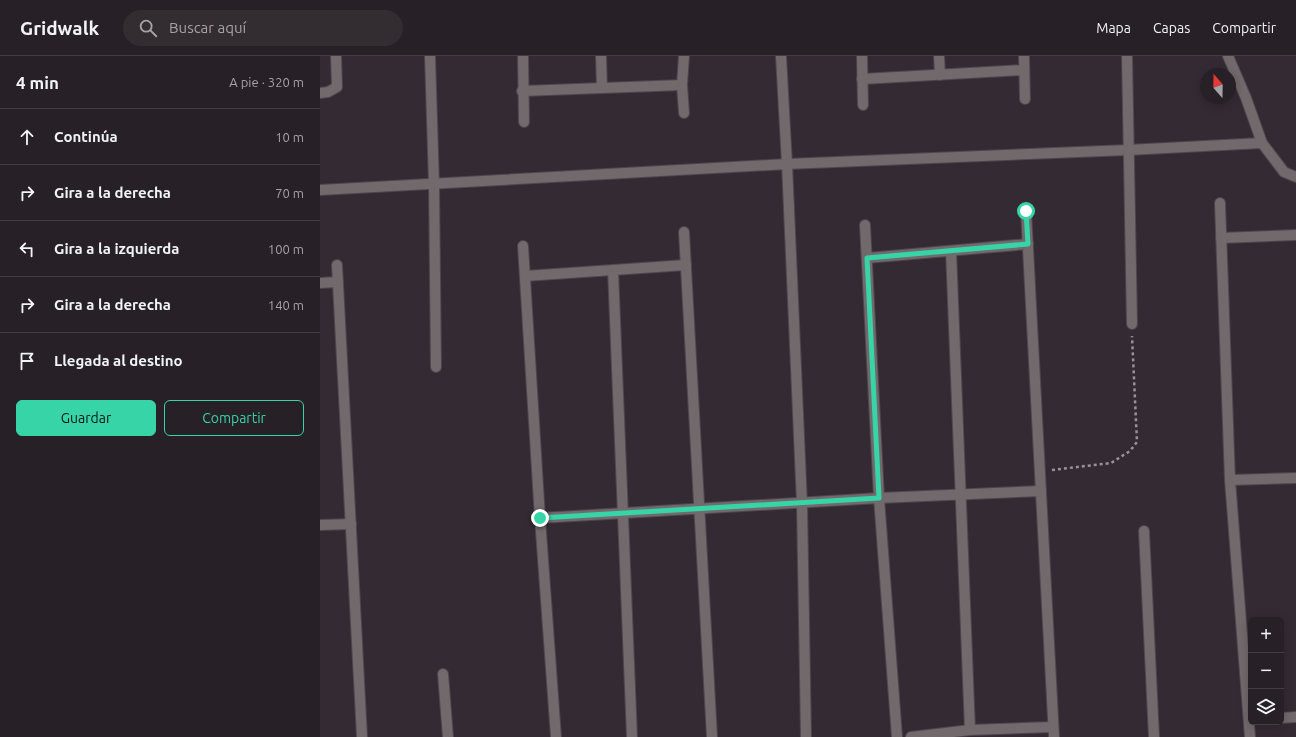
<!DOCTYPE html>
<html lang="es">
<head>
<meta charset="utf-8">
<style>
	body { margin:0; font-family:Ubuntu,sans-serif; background:#332d32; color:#f1f3f6 }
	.controls { position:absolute; right:12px; bottom:12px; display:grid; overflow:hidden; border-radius:6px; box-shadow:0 2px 10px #0003 }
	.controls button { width:36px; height:36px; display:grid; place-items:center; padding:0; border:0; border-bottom:1px solid #433e43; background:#272026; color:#f1f3f6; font:20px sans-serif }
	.compass { position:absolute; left:880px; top:12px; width:36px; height:36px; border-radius:50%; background:#272026; box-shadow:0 2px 10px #0003; rotate:340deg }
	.stop { position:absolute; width:12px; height:12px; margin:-9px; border:3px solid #36d4a7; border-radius:50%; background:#fff }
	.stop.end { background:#36d4a7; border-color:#fff; box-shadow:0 1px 4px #0008 }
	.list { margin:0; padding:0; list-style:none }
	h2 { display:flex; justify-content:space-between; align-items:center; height:52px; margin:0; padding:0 16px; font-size:17px }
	h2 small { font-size:13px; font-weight:400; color:#a4a3a7 }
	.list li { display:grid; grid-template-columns:26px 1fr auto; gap:12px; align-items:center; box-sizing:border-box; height:56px; padding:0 16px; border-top:1px solid #433e43 }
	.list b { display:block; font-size:15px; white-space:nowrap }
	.list em { font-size:13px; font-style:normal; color:#a4a3a7 }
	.actions { display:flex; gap:8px; padding:12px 16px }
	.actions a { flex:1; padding:9px 0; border:1px solid #36d4a7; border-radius:6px; text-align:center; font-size:14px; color:#36d4a7 }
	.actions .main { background:#36d4a7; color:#111 }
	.icon { flex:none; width:22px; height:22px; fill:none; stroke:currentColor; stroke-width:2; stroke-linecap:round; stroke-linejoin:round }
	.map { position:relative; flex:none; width:976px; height:681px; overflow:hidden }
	header { display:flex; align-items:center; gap:24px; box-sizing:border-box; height:56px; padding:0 20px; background:#272026; border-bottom:1px solid #433e43 }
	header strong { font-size:19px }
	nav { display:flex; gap:22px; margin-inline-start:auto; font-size:14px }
	.search { width:280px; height:36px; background:#332d32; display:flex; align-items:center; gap:10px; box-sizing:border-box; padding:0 14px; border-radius:22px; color:#a4a3a7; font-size:15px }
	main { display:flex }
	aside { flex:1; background:#272026 }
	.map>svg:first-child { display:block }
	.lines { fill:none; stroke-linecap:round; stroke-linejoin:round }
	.minor-casing { stroke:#4f464e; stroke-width:12 }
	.path { stroke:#999198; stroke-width:2.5; stroke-dasharray:3 3; stroke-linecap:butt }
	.minor { stroke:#71696b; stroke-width:10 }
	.route { stroke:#36d4a7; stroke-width:5 }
</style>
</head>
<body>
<header>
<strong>Gridwalk</strong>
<div class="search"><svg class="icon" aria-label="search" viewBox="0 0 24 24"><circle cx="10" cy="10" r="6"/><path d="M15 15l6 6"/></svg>Buscar aquí</div>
<nav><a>Mapa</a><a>Capas</a><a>Compartir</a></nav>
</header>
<main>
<aside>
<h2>4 min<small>A pie · 320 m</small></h2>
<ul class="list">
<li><svg class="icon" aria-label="ahead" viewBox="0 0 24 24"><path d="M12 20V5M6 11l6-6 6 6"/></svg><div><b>Continúa</b></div><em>10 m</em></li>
<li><svg class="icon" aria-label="right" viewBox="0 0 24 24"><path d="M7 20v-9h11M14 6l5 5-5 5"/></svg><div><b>Gira a la derecha</b></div><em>70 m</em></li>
<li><svg class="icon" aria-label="left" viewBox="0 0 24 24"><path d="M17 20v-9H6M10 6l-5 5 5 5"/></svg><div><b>Gira a la izquierda</b></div><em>100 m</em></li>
<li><svg class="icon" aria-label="right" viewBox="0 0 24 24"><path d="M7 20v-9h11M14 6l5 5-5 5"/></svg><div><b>Gira a la derecha</b></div><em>140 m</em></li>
<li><svg class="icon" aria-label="arrive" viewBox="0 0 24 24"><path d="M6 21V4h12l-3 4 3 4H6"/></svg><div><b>Llegada al destino</b></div></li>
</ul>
<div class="actions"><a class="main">Guardar</a><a>Compartir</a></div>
</aside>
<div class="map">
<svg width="976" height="681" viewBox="0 0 976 681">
	<rect width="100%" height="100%" fill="#342a33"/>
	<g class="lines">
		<defs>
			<g id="minor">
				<path d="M 110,0 L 114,128 L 116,311"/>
				<path d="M 203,0 L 204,66"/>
				<path d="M 281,0 L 282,32"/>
				<path d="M 461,0 L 467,108 L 482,448 L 486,681"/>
				<path d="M 542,0 L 543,49"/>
				<path d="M 619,0 L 620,19"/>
				<path d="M 704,0 L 705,43"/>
				<path d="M 807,0 L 812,268"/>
				<path d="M 908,0 L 926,42 L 942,87 L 964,116 L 976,121"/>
				<path d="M 542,23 L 704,14"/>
				<path d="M 202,35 L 362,29"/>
				<path d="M 0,37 L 8,36 L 17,31 L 16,0"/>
				<path d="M 364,57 L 362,29 L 364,0"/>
				<path d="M 0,134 L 467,108 L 808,94 L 942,87"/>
				<path d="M 900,147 L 910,424 L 930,681"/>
				<path d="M 706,155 L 734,681"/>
				<path d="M 545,169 L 559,442 L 577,681"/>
				<path d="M 364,176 L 392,681"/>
				<path d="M 901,182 L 976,179"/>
				<path d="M 203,190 L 220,462 L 236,681"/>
				<path d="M 631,195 L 650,674"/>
				<path d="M 547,202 L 708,188"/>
				<path d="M 17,209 L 42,681"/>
				<path d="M 293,214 L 312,681"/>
				<path d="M 205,220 L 366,209"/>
				<path d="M 0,227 L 18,226"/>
				<path d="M 910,424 L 976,422"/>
				<path d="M 220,462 L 559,442 L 721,435"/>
				<path d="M 0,469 L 31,468"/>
				<path d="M 824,475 L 834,681"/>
				<path d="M 123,618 L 128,681"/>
				<path d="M 961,662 L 976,661"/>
				<path d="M 591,681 L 650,674 L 733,671"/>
			</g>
		</defs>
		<use href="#minor" class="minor-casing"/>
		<path class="path" d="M 732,414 L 791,407 L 810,395 L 817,386 L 812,280"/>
		<use href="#minor" class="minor"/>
	</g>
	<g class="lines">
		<path class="route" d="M 220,462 L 559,442 L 547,202 L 708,188 L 706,155"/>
	</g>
</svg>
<div class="controls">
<button>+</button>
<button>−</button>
<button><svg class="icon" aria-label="layers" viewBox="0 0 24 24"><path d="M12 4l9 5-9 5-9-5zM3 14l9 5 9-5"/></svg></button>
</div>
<svg class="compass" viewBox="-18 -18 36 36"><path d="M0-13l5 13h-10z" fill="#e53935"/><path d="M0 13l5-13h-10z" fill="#a4a3a7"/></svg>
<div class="stop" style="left:706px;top:155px"></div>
<div class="stop end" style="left:220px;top:462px"></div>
</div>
</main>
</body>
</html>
